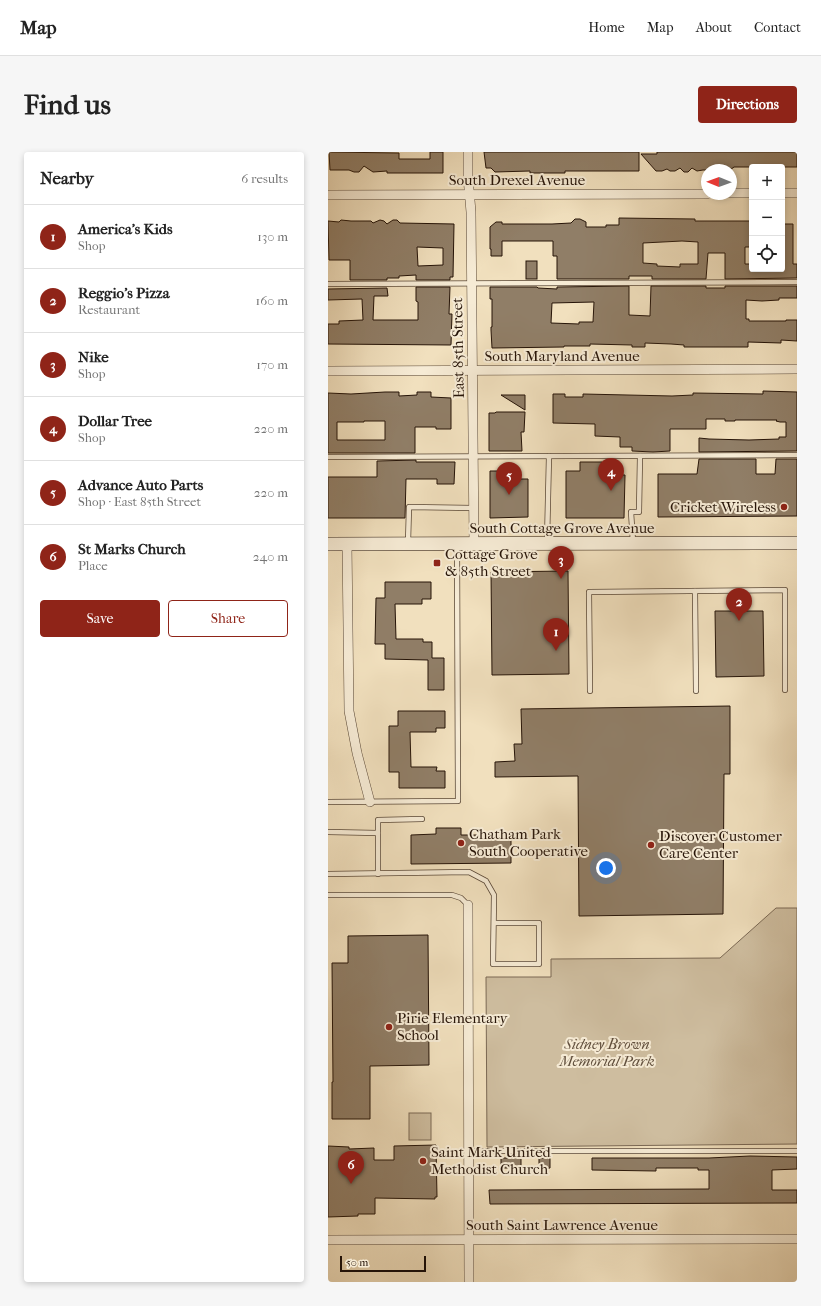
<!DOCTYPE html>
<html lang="en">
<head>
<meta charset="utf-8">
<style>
	body { margin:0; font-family:"IM FELL French Canon",serif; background:#f6f6f6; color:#222 }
	.controls { position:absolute; right:12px; top:12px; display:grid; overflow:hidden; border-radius:4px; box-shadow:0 2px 6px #0003 }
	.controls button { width:36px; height:36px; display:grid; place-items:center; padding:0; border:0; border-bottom:1px solid #e0e0e0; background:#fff; color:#222; font:20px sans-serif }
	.compass { position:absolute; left:373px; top:12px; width:36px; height:36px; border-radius:50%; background:#fff; box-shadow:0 2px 6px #0003; rotate:271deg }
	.scale { position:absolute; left:12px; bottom:10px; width:86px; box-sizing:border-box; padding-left:4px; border:2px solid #261408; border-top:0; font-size:11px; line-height:14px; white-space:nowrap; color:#261408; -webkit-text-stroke:3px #f6ebd5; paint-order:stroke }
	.you { position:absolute; left:278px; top:716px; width:14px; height:14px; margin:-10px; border:3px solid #fff; border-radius:50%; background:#1a73e8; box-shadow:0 0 0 6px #1a73e833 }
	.badge { display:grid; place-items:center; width:26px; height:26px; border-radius:50%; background:#8f2418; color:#fff; font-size:13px; font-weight:700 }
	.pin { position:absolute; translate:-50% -33px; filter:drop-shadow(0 1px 2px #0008) }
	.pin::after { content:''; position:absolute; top:21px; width:14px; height:12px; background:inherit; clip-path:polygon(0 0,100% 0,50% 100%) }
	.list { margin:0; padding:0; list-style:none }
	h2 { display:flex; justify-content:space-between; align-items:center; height:52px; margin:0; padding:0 16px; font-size:17px }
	h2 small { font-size:13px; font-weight:400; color:#767676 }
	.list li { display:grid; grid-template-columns:26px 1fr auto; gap:12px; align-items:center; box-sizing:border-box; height:64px; padding:0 16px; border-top:1px solid #e0e0e0 }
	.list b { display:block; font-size:15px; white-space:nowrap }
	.list p { margin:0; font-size:13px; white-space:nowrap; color:#767676 }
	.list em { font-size:13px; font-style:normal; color:#767676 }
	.actions { display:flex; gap:8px; padding:12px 16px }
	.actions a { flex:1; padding:9px 0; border:1px solid #8f2418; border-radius:4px; text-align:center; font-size:14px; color:#8f2418 }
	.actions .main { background:#8f2418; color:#fff }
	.icon { flex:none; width:22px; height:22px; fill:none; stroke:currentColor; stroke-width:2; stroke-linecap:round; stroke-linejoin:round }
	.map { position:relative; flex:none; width:469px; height:1130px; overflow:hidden; border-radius:4px }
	header { display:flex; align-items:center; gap:24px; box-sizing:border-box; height:56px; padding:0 20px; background:#fff; border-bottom:1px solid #e0e0e0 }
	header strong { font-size:19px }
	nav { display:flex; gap:22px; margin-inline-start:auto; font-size:14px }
	.intro { display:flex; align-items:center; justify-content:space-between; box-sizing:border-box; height:96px; padding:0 24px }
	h1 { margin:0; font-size:28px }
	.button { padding:10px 18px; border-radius:4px; background:#8f2418; color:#fff; font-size:14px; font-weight:700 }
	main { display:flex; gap:24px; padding:0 24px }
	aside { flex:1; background:#fff; border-radius:4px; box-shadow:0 2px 6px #0003 }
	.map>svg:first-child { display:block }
	.green { fill:#cebd9f; stroke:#7a6854 }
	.building { fill:#907e67; stroke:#261408; fill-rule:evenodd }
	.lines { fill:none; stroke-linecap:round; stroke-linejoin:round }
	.lane-casing { stroke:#594736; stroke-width:6 }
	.street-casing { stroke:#594736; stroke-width:10 }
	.secondary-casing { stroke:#261408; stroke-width:14 }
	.lane { stroke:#f6ebd5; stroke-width:4.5 }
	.street { stroke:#f6ebd5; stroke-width:9 }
	.secondary { stroke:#f6ebd5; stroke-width:13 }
	.poi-dot { fill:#8f2418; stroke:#f6ebd5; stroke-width:1.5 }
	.labels { text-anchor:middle; stroke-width:4; stroke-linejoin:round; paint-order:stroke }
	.street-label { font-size:15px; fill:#261408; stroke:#f6ebd5 }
	.poi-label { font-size:15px; fill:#261408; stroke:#f6ebd5; text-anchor:start }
	.park-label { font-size:15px; font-style:italic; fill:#614f3d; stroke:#f6ebd5 }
</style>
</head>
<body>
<header>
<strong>Map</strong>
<nav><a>Home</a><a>Map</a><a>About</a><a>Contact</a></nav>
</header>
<div class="intro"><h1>Find us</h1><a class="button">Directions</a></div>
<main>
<aside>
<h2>Nearby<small>6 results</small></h2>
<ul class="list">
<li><span class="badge">1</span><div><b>America's Kids</b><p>Shop</p></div><em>130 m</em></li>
<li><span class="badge">2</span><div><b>Reggio's Pizza</b><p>Restaurant</p></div><em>160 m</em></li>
<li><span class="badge">3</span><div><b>Nike</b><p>Shop</p></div><em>170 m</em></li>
<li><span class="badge">4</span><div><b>Dollar Tree</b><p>Shop</p></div><em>220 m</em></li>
<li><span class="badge">5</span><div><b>Advance Auto Parts</b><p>Shop · East 85th Street</p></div><em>220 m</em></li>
<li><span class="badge">6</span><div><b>St Marks Church</b><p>Place</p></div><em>240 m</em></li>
</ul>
<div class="actions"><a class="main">Save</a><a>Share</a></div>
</aside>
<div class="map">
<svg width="469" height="1130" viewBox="0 0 469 1130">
	<rect width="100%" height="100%" fill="#f1e0be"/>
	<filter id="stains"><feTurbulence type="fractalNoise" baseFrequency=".005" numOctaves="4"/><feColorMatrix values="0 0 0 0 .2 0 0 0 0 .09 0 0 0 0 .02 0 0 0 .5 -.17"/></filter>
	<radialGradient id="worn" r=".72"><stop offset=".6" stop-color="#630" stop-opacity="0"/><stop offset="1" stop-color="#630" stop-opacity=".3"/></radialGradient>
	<g class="green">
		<path d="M 448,756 L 469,756 L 469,992 L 159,995 L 158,825 L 223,825 L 223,807 L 392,806 Z"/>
		<rect x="81" y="961" width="22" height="27"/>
	</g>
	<g class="building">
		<path d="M 1,0 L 71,1 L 71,7 L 102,7 L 102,0 L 115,0 L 115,21 L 59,21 L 59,19 L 45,20 L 36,14 L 31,20 L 26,20 L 21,18 L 2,18 Z"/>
		<path d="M 156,0 L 311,0 L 311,19 L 237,19 L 237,21 L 202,21 L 202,19 L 167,20 L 163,16 L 158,16 Z"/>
		<path d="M 329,0 L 469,0 L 469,15 L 406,15 L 402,18 L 375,18 L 369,19 L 364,16 L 360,20 L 356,20 L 352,16 L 347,19 L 342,19 L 339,17 L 334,19 L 328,19 L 313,2 L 329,2 Z"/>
		<path d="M 291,66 L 367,67 L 367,69 L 424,69 L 424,95 L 417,95 L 417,112 L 424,112 L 424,117 L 454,117 L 454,72 L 465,72 L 465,112 L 469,112 L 469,126 L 397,127 L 397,101 L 380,101 L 378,127 L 324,127 L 324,124 L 301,124 L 301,127 L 229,127 L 229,104 L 225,104 L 225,89 L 174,89 L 174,104 L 163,104 L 163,97 L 162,97 L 162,75 L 168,70 L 174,70 L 174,72 L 224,72 L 243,71 L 247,67 L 252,67 L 258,70 L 258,75 L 278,75 L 278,73 L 291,73 ZM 354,89 L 370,90 L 370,112 L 352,112 L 352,115 L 329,114 L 329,112 L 315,111 L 315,91 Z"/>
		<path d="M 13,68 L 23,69 L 43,69 L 45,71 L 52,68 L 56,69 L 59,72 L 65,68 L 69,68 L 72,71 L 126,72 L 125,125 L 122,125 L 122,128 L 88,128 L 88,123 L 71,124 L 71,126 L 59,126 L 59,128 L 22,128 L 22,108 L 1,108 L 0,69 L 11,70 ZM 89,95 L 115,96 L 115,113 L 90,114 Z"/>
		<rect x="198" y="109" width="11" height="18"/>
		<path d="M 301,134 L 301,163 L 322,164 L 323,134 L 378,134 L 378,136 L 397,136 L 397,134 L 469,134 L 469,146 L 451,146 L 451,148 L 434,149 L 418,148 L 418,167 L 421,167 L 421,169 L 458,169 L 458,168 L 469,168 L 469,189 L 453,188 L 453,191 L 420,190 L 420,195 L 356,195 L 356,193 L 343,192 L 317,191 L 317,195 L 304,195 L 304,193 L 262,192 L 262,194 L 236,194 L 236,195 L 164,196 L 163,178 L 163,175 L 164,175 L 164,147 L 162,147 L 162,135 L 209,135 L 210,136 L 229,137 L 229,135 ZM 266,150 L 265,170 L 251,170 L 251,172 L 223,171 L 224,151 Z"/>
		<path d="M 88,135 L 122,135 L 121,162 L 124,162 L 123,193 L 0,192 L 0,172 L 11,172 L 11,169 L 35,168 L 34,147 L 0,148 L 0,137 L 59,136 L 60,144 L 46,144 L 45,168 L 90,168 L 90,150 L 88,149 Z"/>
		<path d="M 435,239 L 469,240 L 469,299 L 371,300 L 371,286 L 381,287 L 421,288 L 451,287 L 451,285 L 458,285 L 458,270 L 452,270 L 448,269 L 449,268 L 407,268 L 407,269 L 397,269 L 397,267 L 378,267 L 378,277 L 342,277 L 342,299 L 325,300 L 304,299 L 304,295 L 292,295 L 292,285 L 267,284 L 267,272 L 225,271 L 225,242 L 237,242 L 237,245 L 255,245 L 255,242 L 344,244 L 365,243 L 365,241 L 435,242 Z"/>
		<path d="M 57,240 L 71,240 L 71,244 L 89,243 L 89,240 L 103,240 L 103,245 L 123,246 L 123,277 L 108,277 L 108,275 L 87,275 L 87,301 L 0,301 L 0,241 L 23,242 ZM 36,269 L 57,269 L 57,288 L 9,288 L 9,270 L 36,270 Z"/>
		<path d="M 173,243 L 197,243 L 197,258 Z"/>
		<path d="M 168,260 L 197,260 L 196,280 L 193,280 L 194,299 L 161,299 L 161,261 L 167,261 Z"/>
		<path d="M 371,307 L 428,307 L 428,322 L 447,322 L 448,307 L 469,307 L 469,364 L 330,365 L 330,322 L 369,322 Z"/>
		<path d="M 88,308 L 88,310 L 127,310 L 126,332 L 109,332 L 109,327 L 78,327 L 77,366 L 0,366 L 0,325 L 49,325 L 49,309 Z"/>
		<path d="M 252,310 L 274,310 L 273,323 L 297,323 L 296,366 L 238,366 L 238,319 L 252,319 Z"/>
		<path d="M 162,319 L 179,319 L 178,327 L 200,327 L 200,365 L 162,366 Z"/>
		<path d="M 240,419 L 241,522 L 164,523 L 163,420 Z"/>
		<path d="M 57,430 L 103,430 L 103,447 L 94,447 L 94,452 L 67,452 L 68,487 L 95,487 L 95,490 L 104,490 L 104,506 L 116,506 L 116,538 L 100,538 L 100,508 L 57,507 L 57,492 L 47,492 L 48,446 L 57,446 Z"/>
		<path d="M 387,459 L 435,459 L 436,524 L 388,525 Z"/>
		<path d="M 402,554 L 402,622 L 396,622 L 395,762 L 251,764 L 250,624 L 167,625 L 167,610 L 187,609 L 186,592 L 194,592 L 193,557 Z"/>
		<path d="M 70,559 L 117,559 L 117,576 L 108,576 L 108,580 L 82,580 L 83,615 L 109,615 L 108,619 L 117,619 L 117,636 L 71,636 L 71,620 L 61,620 L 61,574 L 70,574 Z"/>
		<path d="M 108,676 L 133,676 L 133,683 L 183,683 L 183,711 L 83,712 L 83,683 L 108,682 Z"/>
		<path d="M 100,783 L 101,913 L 42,914 L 42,967 L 4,967 L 4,930 L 5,930 L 4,811 L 20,811 L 20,784 Z"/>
		<path d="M 108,993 L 109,1045 L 107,1045 L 107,1047 L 47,1046 L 47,1062 L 30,1062 L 30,1064 L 0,1065 L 0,994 L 21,995 L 21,997 L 46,996 L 46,1008 L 66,1008 L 66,994 Z"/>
		<path d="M 422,1004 L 469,1005 L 469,1017 L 444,1018 L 444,1038 L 469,1038 L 469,1051 L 162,1052 L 161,1038 L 381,1037 L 381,1018 L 370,1018 L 370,1016 L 328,1016 L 328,1019 L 264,1018 L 264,1006 L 381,1006 Z"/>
		<rect x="173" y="1006" width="20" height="10"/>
		<path d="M 211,1006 L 222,1006 L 222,1016 L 211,1017 Z"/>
	</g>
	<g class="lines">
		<defs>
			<g id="lane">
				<path d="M 0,132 L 469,130"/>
				<path d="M 0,305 L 469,303"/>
				<path d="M 219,390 L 221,304"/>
				<path d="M 305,390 L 303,360 L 311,360 L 312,304"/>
				<path d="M 80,391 L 81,355 L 145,356"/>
				<path d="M 367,439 L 368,539"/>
				<path d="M 262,539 L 261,440 L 457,438 L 457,538"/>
				<path d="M 0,650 L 130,649 L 129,392"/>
				<path d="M 0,680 L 50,681"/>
				<path d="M 0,722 L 141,720 L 158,729 L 166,743 L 165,812 L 211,812 L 211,771 L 166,771"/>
				<path d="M 50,722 L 50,668 L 94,667"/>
				<path d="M 0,743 L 124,743 L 133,746 L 140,753"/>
				<path d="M 141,999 L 469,999"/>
			</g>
			<g id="street">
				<path d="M 140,0 L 140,25 L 143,60 L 146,393"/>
				<path d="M 403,41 L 424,41"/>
				<path d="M 454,41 L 469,41"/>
				<path d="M 0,43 L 379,42"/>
				<path d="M 0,219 L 469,217"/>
				<path d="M 19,392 L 21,559 L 29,601 L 42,650"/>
				<path d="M 140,753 L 141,1130"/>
				<path d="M 0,1088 L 469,1087"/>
			</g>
			<path id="secondary" d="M 0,392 L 469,391"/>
		</defs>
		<use href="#lane" class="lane-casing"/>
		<use href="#street" class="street-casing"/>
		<use href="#secondary" class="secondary-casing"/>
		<use href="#lane" class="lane"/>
		<use href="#street" class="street"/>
		<use href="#secondary" class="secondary"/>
	</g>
	<g class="poi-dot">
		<circle cx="456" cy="355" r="4"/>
		<rect x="105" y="407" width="8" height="8" rx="2"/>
		<circle cx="133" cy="691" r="4"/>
		<circle cx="323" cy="693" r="4"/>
		<circle cx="61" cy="875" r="4"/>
		<circle cx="95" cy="1009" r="4"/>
	</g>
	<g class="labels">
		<g class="street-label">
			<text x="189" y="33">South Drexel Avenue</text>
			<text transform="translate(130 196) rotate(-91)" y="5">East 85th Street</text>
			<text x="234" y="209">South Maryland Avenue</text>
			<text x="234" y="381">South Cottage Grove Avenue</text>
			<text x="234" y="1078">South Saint Lawrence Avenue</text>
		</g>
		<g class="poi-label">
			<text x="448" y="360" text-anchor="end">Cricket Wireless</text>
			<text x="117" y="407">Cottage Grove<tspan x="117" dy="17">&amp; 85th Street</tspan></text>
			<text x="141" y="687">Chatham Park<tspan x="141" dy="17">South Cooperative</tspan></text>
			<text x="331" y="689">Discover Customer<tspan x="331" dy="17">Care Center</tspan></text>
			<text x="69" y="871">Pirie Elementary<tspan x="69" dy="17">School</tspan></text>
			<text x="103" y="1005">Saint Mark United<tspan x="103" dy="17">Methodist Church</tspan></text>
		</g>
		<g class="park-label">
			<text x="279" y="897">Sidney Brown<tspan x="279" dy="17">Memorial Park</tspan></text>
		</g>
	</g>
	<rect width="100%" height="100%" filter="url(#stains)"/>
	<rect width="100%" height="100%" fill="url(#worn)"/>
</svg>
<div class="controls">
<button>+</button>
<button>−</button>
<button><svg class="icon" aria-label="locate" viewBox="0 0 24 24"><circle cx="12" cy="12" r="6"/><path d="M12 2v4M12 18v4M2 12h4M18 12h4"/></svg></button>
</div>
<svg class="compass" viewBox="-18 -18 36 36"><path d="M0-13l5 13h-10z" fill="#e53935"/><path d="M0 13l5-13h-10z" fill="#767676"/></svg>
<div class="scale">50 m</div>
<div class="you"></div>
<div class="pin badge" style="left:228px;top:499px">1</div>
<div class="pin badge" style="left:411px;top:469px">2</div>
<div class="pin badge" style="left:233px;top:427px">3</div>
<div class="pin badge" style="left:283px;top:339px">4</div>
<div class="pin badge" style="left:181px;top:343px">5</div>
<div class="pin badge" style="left:23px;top:1032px">6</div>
</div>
</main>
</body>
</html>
